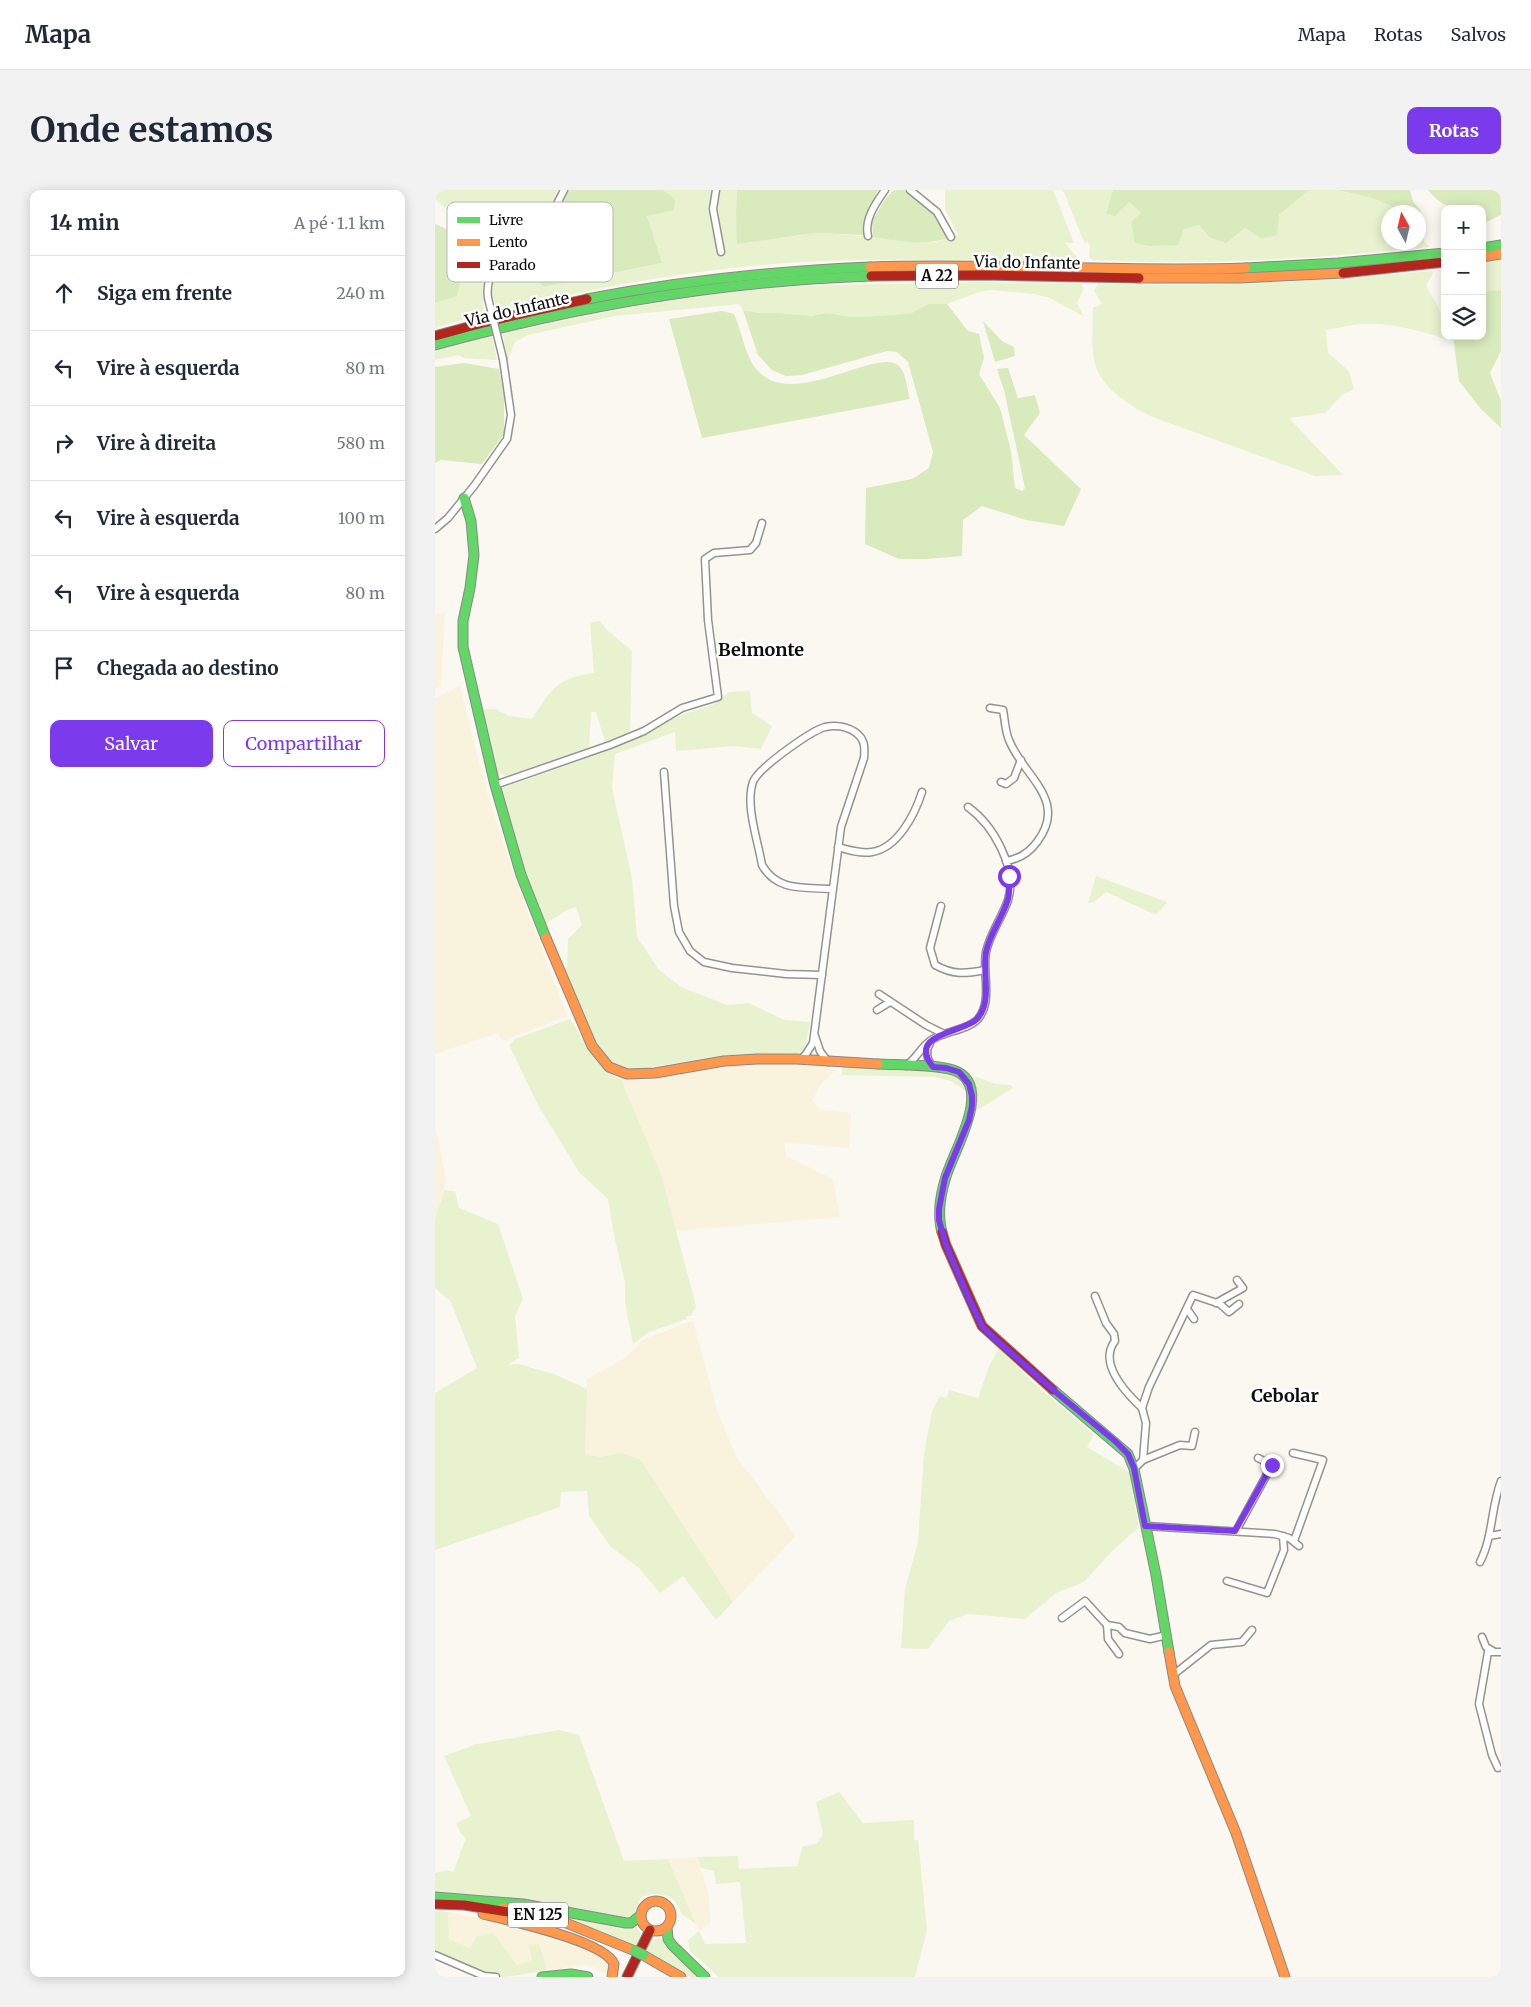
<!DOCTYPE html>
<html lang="pt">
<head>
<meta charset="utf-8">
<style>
	body { margin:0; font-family:Merriweather,serif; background:#f2f2f3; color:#1f2937 }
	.controls { position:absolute; right:15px; top:15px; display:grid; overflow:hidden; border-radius:10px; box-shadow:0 2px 12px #0003 }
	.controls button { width:45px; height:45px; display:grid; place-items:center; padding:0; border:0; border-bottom:1px solid #e0e1e3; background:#fff; color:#1f2937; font:25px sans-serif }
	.compass { position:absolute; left:946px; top:15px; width:45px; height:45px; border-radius:50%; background:#fff; box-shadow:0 2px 12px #0003; rotate:352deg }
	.stop { position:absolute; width:15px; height:15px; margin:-11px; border:4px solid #7c3aed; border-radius:50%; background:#fff }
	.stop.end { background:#7c3aed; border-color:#fff; box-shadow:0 1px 5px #0008 }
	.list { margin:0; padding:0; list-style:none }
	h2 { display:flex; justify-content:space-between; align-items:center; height:65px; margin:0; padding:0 20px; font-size:21px }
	h2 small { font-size:16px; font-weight:400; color:#747a83 }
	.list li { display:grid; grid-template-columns:32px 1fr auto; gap:15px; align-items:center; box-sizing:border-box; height:75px; padding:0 20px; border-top:1px solid #e0e1e3 }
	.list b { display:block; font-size:19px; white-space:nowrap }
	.list em { font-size:16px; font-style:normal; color:#747a83 }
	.actions { display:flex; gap:10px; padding:15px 20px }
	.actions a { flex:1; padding:11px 0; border:1px solid #7c3aed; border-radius:10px; text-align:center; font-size:18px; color:#7c3aed }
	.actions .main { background:#7c3aed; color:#fff }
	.icon { flex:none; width:28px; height:28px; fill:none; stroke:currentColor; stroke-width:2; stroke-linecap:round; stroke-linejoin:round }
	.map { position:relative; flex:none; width:1066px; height:1787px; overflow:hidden; border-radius:10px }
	header { display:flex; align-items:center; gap:30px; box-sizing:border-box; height:70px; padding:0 25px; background:#fff; border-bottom:1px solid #e0e1e3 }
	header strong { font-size:24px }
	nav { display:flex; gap:28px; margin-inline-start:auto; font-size:18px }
	.intro { display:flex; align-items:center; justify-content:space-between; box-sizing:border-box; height:120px; padding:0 30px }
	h1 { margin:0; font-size:35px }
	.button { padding:12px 22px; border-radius:10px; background:#7c3aed; color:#fff; font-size:18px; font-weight:700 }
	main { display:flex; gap:30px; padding:0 30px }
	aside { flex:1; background:#fff; border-radius:10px; box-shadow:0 2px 12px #0003 }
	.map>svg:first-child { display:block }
	.farmland { fill:#f9f2dc }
	.green { fill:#e8f2cf }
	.forest { fill:#d9eabc }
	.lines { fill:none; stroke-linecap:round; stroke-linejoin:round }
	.street-casing { stroke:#949390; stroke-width:9 }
	.fast-casing { stroke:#8b8986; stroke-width:11 }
	.slow-casing { stroke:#8b8986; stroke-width:11 }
	.jam-casing { stroke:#8b8986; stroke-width:11 }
	.street { stroke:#fefefd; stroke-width:6 }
	.fast { stroke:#63d668; stroke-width:9 }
	.slow { stroke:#ff974d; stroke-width:9 }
	.jam { stroke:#b3261e; stroke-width:9 }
	.street-bridge-casing { stroke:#949390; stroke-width:9; stroke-linecap:butt }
	.fast-bridge-casing { stroke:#81807d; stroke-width:12; stroke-linecap:butt }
	.street-bridge { stroke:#fefefd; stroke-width:6 }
	.fast-bridge { stroke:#63d668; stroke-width:10 }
	.route { stroke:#7c3aed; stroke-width:6 }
	.labels { text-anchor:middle; stroke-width:5; stroke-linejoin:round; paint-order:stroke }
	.shield { fill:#fff; stroke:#565656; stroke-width:1 }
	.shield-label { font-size:15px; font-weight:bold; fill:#0d0d0d }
	.street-label { font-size:16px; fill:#0d0d0d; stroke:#fff }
	.neighbourhood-label { font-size:18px; font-weight:bold; fill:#0d0d0d; stroke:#fff }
	.key { fill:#fff; stroke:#b6b6b6; stroke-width:1 }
	.key-label { font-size:14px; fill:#0d0d0d }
</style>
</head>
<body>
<header>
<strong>Mapa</strong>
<nav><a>Mapa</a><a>Rotas</a><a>Salvos</a></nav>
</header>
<div class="intro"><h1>Onde estamos</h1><a class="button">Rotas</a></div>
<main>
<aside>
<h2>14 min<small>A pé · 1.1 km</small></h2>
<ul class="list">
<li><svg class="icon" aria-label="ahead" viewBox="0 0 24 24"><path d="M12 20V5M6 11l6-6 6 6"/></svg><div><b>Siga em frente</b></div><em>240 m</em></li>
<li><svg class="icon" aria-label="left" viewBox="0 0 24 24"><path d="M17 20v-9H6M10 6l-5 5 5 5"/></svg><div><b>Vire à esquerda</b></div><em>80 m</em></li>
<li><svg class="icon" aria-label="right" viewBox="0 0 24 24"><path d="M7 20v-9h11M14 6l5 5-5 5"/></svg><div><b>Vire à direita</b></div><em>580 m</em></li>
<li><svg class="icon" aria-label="left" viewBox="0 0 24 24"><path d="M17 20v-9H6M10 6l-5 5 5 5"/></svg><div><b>Vire à esquerda</b></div><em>100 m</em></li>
<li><svg class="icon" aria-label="left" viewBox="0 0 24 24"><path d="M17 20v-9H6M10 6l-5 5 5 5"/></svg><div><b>Vire à esquerda</b></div><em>80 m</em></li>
<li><svg class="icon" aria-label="arrive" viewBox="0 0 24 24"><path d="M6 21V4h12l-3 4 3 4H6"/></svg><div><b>Chegada ao destino</b></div></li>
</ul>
<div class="actions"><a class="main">Salvar</a><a>Compartilhar</a></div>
</aside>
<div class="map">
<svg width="1066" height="1787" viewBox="0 0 1066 1787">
	<rect width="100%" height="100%" fill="#fbf8f1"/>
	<g class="farmland">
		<path d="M 10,422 L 6,495 L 0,499 L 0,424 Z"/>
		<path d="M 25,496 L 51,599 L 77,680 L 132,826 L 67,851 L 63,843 L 0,864 L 0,508 Z"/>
		<path d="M 304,872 L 358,874 L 402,879 L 386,894 L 377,911 L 386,920 L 416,923 L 414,958 L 349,952 L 351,966 L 398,989 L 405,1027 L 241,1041 L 226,984 L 189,897 L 188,889 Z"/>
		<path d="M 0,939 L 3,947 L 11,992 L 0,1030 Z"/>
		<path d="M 258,1131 L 283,1223 L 301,1266 L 361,1346 L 298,1412 L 206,1270 L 187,1263 L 165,1267 L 150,1264 L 152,1189 L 187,1170 L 211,1148 Z"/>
		<path d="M 262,1667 L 274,1706 L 275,1733 L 264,1741 L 233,1669 Z"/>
		<path d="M 13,1722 L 76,1734 L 123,1746 L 169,1766 L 174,1771 L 175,1781 L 173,1783 L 169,1783 L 158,1777 L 149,1775 L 112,1780 L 104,1754 L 98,1771 L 82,1775 L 42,1746 L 35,1758 L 14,1749 Z"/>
	</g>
	<g class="green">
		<path d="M 0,0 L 122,0 C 114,26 94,47 69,58 L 30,35 L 0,9 Z"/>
		<path d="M 228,0 L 302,0 L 301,23 L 347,48 L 380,43 L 433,46 L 462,51 L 501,52 L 523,45 L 510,19 L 510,0 L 618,0 L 639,53 L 630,53 L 642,67 L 643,72 C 546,70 448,67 351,73 C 254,80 157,98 63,122 C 60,113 54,100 57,91 C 61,78 100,49 112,38 L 92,78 L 108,97 L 227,73 L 212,26 L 240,9 Z"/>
		<path d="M 628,0 L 678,0 L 671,23 L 694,12 L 706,23 L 749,39 L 764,35 L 774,47 L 810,38 L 827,49 L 841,45 L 844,25 L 874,0 L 902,0 L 935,7 L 970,22 L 954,22 L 954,52 L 984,52 L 984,30 L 989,39 L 989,52 L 995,57 C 883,69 771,75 658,70 L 654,67 L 655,56 L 653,52 L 649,52 Z"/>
		<path d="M 32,48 L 57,63 L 62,67 C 45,83 47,103 49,123 L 0,138 L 0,113 L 22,106 L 29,79 L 24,62 Z"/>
		<path d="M 1066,70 L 1066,100 L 1047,102 L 1047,73 Z"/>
		<path d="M 997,81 L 998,83 L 991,96 L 1004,118 L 1012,150 C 989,141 952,132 926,134 C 915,135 903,138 891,140 L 893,163 L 914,181 L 919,199 L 907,205 L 890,223 L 854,228 L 908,285 L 880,286 L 715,226 C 696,216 668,199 661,177 C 655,159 658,136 658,118 L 667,114 L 659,101 L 663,93 C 775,99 886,91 997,81 Z"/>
		<path d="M 547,92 L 647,94 L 648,100 L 642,113 L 648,126 L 615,108 L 599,104 L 558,100 L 547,101 L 512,114 L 493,114 L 478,123 L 445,126 L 417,127 L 391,123 L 376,126 L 343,123 L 324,123 L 308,120 L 304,114 L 180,126 L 93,145 L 80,152 L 72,171 L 68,144 C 157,124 247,106 338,98 C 407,93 477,94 547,92 Z"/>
		<path d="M 57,146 L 62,170 L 28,168 L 24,165 L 0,170 L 0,162 Z"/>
		<path d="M 165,431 L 172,440 L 197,461 L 195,541 L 170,552 L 161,522 L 156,522 L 154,557 L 74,588 L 61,581 L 45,523 L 48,519 L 60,519 L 74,526 L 97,529 C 117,499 121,488 159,483 L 155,433 Z"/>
		<path d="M 315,501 L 317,523 L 337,536 L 326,559 L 299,556 L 241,561 L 240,542 L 180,564 L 177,598 L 197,688 L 202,747 L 224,780 L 246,797 L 292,815 L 314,813 L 349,830 L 375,832 L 370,858 L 364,863 L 294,865 L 196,880 L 178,875 L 163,858 L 127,780 L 132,777 L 133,749 L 147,735 L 141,717 L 130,721 L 109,735 L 77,644 L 65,604 L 67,598 L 166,563 L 208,545 L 240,527 L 280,514 L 294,502 Z"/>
		<path d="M 661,686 L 732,712 L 721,725 L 671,702 L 659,712 L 653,713 Z"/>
		<path d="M 135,829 C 147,847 166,887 188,889 L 189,897 L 226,984 L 261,1116 L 256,1126 L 251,1126 L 252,1129 L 214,1142 L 198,1154 L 190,1112 L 190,1092 L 180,1050 L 173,1009 L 144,982 L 103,915 L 74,855 L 80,849 Z"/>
		<path d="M 407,876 C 431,876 501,874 520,883 C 528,888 529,894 532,902 L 516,891 L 500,887 L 407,885 Z"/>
		<path d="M 541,887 L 561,894 L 576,895 L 578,898 L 541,921 L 541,899 L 535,888 Z"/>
		<path d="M 9,1000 L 20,1001 L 24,1018 L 63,1034 L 88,1109 L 80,1126 L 84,1168 L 72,1175 L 83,1174 L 119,1184 L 152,1199 L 150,1264 L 165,1267 L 187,1263 L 206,1270 L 298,1412 L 281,1430 L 248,1386 L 225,1403 L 204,1378 L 176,1357 L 154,1326 L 152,1301 L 126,1302 L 125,1317 L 0,1360 L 0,1203 L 42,1178 L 16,1112 L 0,1098 L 0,1030 Z"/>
		<path d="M 564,1158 L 591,1186 L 659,1245 L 652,1257 L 694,1282 L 704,1337 L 676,1362 L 649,1392 L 621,1403 L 590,1429 L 533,1424 L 514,1431 L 493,1459 L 466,1458 L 470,1399 L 483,1352 L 489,1264 L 497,1221 L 505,1206 L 512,1208 L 514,1200 L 543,1208 L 555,1174 Z"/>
		<path d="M 124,1540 L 144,1545 L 189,1671 L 233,1669 L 261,1734 L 247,1724 L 241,1713 L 234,1706 L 218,1704 L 206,1707 L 199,1725 L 192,1729 L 50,1705 L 0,1702 L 0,1683 L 12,1680 L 18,1682 L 31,1648 L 27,1645 L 21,1633 L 36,1626 L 9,1566 L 42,1554 Z"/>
		<path d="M 404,1602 L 428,1633 L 479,1630 L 479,1650 L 483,1650 L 492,1740 L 480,1787 L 284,1787 L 255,1761 L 253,1750 L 264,1741 L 270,1754 L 311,1753 L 305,1692 L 281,1694 L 279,1681 L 266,1678 L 262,1667 L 303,1666 L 304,1679 L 362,1676 L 368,1656 L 382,1654 L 388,1644 L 381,1612 Z"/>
		<path d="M 99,1720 L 200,1736 L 206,1743 L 202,1757 L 170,1742 Z"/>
		<path d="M 0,1721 L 13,1722 L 14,1749 L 35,1758 L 42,1746 L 58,1743 L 82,1775 L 97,1771 L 94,1755 L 104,1754 L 112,1780 C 96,1783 79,1787 62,1787 C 41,1786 19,1771 0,1763 Z"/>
		<path d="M 226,1748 L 231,1756 L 266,1787 L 255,1787 L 210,1761 L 217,1749 Z"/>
	</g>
	<g class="forest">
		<path d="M 134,0 L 228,0 L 240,9 L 239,20 L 212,26 L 227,73 L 108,97 L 92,78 Z"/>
		<path d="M 302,0 L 443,0 L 432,27 L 428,45 L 380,43 L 302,54 L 301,23 Z"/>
		<path d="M 459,0 L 469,0 L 501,26 L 513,48 C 490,56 462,51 438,47 L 437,31 L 451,8 Z"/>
		<path d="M 678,0 L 874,0 L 844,25 L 842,45 L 827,49 L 810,38 L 791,53 L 774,47 L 764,35 L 749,39 L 743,55 L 714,56 L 700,53 L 696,32 L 706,23 L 694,12 L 680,26 L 671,23 Z"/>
		<path d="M 902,0 L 975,0 L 978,11 L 986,21 L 984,27 L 984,22 L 970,22 L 935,7 Z"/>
		<path d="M 993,0 L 1066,0 L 1066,25 L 1047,34 L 1047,19 C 1022,19 1010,21 993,0 Z"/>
		<path d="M 0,34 L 32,48 L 24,62 L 29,79 L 22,106 L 0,113 Z"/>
		<path d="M 1066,100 L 1066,161 L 1055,183 L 1066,211 L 1066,238 L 1046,219 L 1024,191 L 1018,146 L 1047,146 L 1047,102 Z"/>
		<path d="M 493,114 L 512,114 L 533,141 L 544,144 L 549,168 L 544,184 L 565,218 L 576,261 L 580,298 L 587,301 L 590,298 L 569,200 L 562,179 L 573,178 L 583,208 L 600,205 L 605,223 L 589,245 L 646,299 L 629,336 L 591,330 L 547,316 L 528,330 L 527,366 L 491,369 L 464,369 L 430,354 L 431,298 L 477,289 L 494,278 L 498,262 L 473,172 L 462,162 L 452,161 L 367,185 L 351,186 L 337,180 L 323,165 L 308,120 L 324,123 L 343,123 L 376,126 L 391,123 L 417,127 L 445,126 L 477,123 Z"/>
		<path d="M 287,121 L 299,124 C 307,141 310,168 323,181 C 360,221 445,154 465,177 C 471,183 472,200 475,209 L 267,248 L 234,129 Z"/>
		<path d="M 548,131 L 567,151 L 579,157 L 580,166 L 560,172 Z"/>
		<path d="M 29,173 L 64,179 L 69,204 L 69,244 L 47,274 L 6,270 L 0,273 L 0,177 Z"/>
	</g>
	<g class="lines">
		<defs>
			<g id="street">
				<path d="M 281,0 L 278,19 L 286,62"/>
				<path d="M 475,0 L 502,22 L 516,47"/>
				<path d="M 25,39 L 59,59 L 69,68"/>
				<path d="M 433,46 C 429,29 441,13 450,0"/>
				<path d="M 53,108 C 48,70 86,62 107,37 C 116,27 123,12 129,0"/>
				<path d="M 0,339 L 13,328 L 39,296 L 72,249 L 76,225 L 68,169"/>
				<path d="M 555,518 L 568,520 C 570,530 570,541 574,550 C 588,586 634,610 602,652 C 594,663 584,669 571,671"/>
				<path d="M 229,582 L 239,716 L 244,742 L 255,761 L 269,772 L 297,778 L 351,784 L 387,785"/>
				<path d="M 566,592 L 571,594 L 579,588 L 586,570"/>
				<path d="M 60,595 L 175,555 L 209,541 L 247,518 L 283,507 L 273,430 L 270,369 L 279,363 L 315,360 L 321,353 L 327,333"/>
				<path d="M 403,657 C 413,660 426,664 437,662 C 463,658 480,624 487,602"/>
				<path d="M 506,716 L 495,758 L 500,775 C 518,785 530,784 550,780"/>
				<path d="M 444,804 L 491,835 L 509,844"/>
				<path d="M 442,820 L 455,812"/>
				<path d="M 380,846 L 385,861 L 393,872"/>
				<path d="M 495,853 C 490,861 492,870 498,877"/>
				<path d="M 366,869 L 371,864 L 378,853 L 406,637 L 429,568 C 430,557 430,549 420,542 C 411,536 400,535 390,537 C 376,541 323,578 318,592 C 310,615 323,651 327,675 C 342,702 370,697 397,699"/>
				<path d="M 471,876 C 482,868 487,855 498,849 C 511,841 533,840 543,829 C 558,811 547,783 551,762 C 555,743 567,728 573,710 C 583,678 558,635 533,617"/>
				<path d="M 660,1106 L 671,1133 L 679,1144 L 680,1151 C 663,1173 691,1203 707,1218"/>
				<path d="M 781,1113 L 808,1098 L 802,1090"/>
				<path d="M 752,1119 L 759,1129"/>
				<path d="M 858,1263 L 888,1270 L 859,1351"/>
				<path d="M 708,1270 L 745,1255 L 757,1256 L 760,1242"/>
				<path d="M 699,1279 L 708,1270 L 711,1233 L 707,1218 L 714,1197 L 758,1105 L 785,1114 L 794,1122 L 804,1114"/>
				<path d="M 711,1336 L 840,1344 L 854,1348 L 864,1356"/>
				<path d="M 801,1341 L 837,1275 L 823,1268"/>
				<path d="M 1054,1346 L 1066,1344"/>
				<path d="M 1045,1372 C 1058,1347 1056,1317 1066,1291"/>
				<path d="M 792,1391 L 832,1403 L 849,1360 L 848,1346"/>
				<path d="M 627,1428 L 650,1411 L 672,1435 L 684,1437 L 690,1443 L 715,1449 L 732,1445"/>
				<path d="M 672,1435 L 673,1449 L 684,1464"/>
				<path d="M 1047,1447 L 1051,1457 L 1058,1461"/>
				<path d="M 738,1485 L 776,1455 L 807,1452 L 817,1440"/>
				<path d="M 1063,1578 L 1057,1565 L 1044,1514 L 1053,1462 L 1066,1462"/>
				<path d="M 0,1765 L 49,1786 L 61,1787"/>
			</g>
			<g id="fast">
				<path d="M 1047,58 L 1066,55"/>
				<path d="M 811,78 L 903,73 L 1010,63"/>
				<path d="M 152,109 C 245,91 340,81 435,77"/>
				<path d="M 0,155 C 143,116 288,91 436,86"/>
				<path d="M 29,308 L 36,331 L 39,365 L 35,398 L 28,431 L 28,457 L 60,595 L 86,685 L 111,748"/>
				<path d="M 443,874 C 462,875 507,874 523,882 C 558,900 516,965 510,990 C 505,1007 502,1024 507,1042"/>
				<path d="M 618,1200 L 693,1264 L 699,1279 L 721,1385 L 734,1462"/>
				<path d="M 0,1707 L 88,1714 L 191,1733 L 196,1733 L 206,1725"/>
				<path d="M 232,1737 L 233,1749 L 237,1755 L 270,1787"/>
				<path d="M 107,1787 L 136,1784 L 153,1787"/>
			</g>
			<g id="slow">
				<path d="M 1047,67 L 1066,64"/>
				<path d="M 435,77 C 560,73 686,82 811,78"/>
				<path d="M 704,88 L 805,88 L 908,83"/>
				<path d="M 111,748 L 157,856 L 174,877 L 192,884 L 220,883 L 289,871 L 322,869 L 361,869 L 443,874"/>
				<path d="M 734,1462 L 740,1496 L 801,1643 L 850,1787"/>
				<circle cx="221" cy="1726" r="15"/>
				<path d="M 68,1718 L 131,1733 L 200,1761"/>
				<path d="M 48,1724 C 73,1730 170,1751 179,1774 L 177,1787"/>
				<path d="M 208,1765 L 246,1787"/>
			</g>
			<g id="jam">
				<path d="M 908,83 L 1010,72"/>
				<path d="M 436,86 L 548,85 L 704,88"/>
				<path d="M 0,146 L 51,132 L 152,109"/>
				<path d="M 507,1042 L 511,1055 L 547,1136 L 618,1200"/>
				<path d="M 0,1714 L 29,1715 L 73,1722"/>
				<path d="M 192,1787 L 215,1740"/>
			</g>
		</defs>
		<use href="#street" class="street-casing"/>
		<use href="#fast" class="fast-casing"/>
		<use href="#slow" class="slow-casing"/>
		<use href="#jam" class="jam-casing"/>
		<use href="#street" class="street"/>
		<use href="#fast" class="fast"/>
		<use href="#slow" class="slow"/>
		<use href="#jam" class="jam"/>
		<defs>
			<path id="street-bridge" d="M 53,108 L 68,169"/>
			<path id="fast-bridge" d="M 200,1761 L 208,1765"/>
		</defs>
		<use href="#street-bridge" class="street-bridge-casing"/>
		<use href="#fast-bridge" class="fast-bridge-casing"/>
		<use href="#street-bridge" class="street-bridge"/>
		<use href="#fast-bridge" class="fast-bridge"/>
	</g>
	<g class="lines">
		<path class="route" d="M 574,686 C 574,693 575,702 573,709 C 568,727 555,743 551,762 C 547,783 558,811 542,829 C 529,843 471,843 498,877 L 511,878 L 524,882 L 534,894 L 537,906 L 537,916 L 534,930 L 510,988 L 504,1019 L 504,1030 L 511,1055 L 531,1102 L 547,1136 L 559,1148 L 623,1204 L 680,1251 L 693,1264 L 699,1278 L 710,1336 L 800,1341 L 837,1275"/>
	</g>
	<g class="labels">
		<g class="shield">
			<rect x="481" y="73.5" width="42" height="25" rx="4"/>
			<rect x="73" y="1712.5" width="60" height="25" rx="4"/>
		</g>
		<g class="shield-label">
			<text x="502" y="91">A 22</text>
			<text x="103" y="1730">EN 125</text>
		</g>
		<g class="street-label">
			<text transform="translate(592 72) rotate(1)" y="6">Via do Infante</text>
			<text transform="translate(82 119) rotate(-13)" y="6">Via do Infante</text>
		</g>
		<g class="neighbourhood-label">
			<text x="326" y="466">Belmonte</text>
			<text x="850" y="1212">Cebolar</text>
		</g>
	</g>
	<rect x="12" y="12" width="166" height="80" rx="8" class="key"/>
	<rect x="22" y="27" width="23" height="6" fill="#63d668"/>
	<rect x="22" y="49" width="23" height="7" fill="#ff974d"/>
	<rect x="22" y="72" width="23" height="6" fill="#b3261e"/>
	<g class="key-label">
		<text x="54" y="35">Livre</text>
		<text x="54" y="57">Lento</text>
		<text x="54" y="80">Parado</text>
	</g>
</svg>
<div class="controls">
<button>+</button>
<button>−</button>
<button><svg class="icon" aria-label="layers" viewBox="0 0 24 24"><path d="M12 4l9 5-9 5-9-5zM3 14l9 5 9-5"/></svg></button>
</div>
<svg class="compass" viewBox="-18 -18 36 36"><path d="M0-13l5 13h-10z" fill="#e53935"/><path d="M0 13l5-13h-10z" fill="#747a83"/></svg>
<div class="stop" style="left:574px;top:686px"></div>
<div class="stop end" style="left:837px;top:1275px"></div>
</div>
</main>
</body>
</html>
